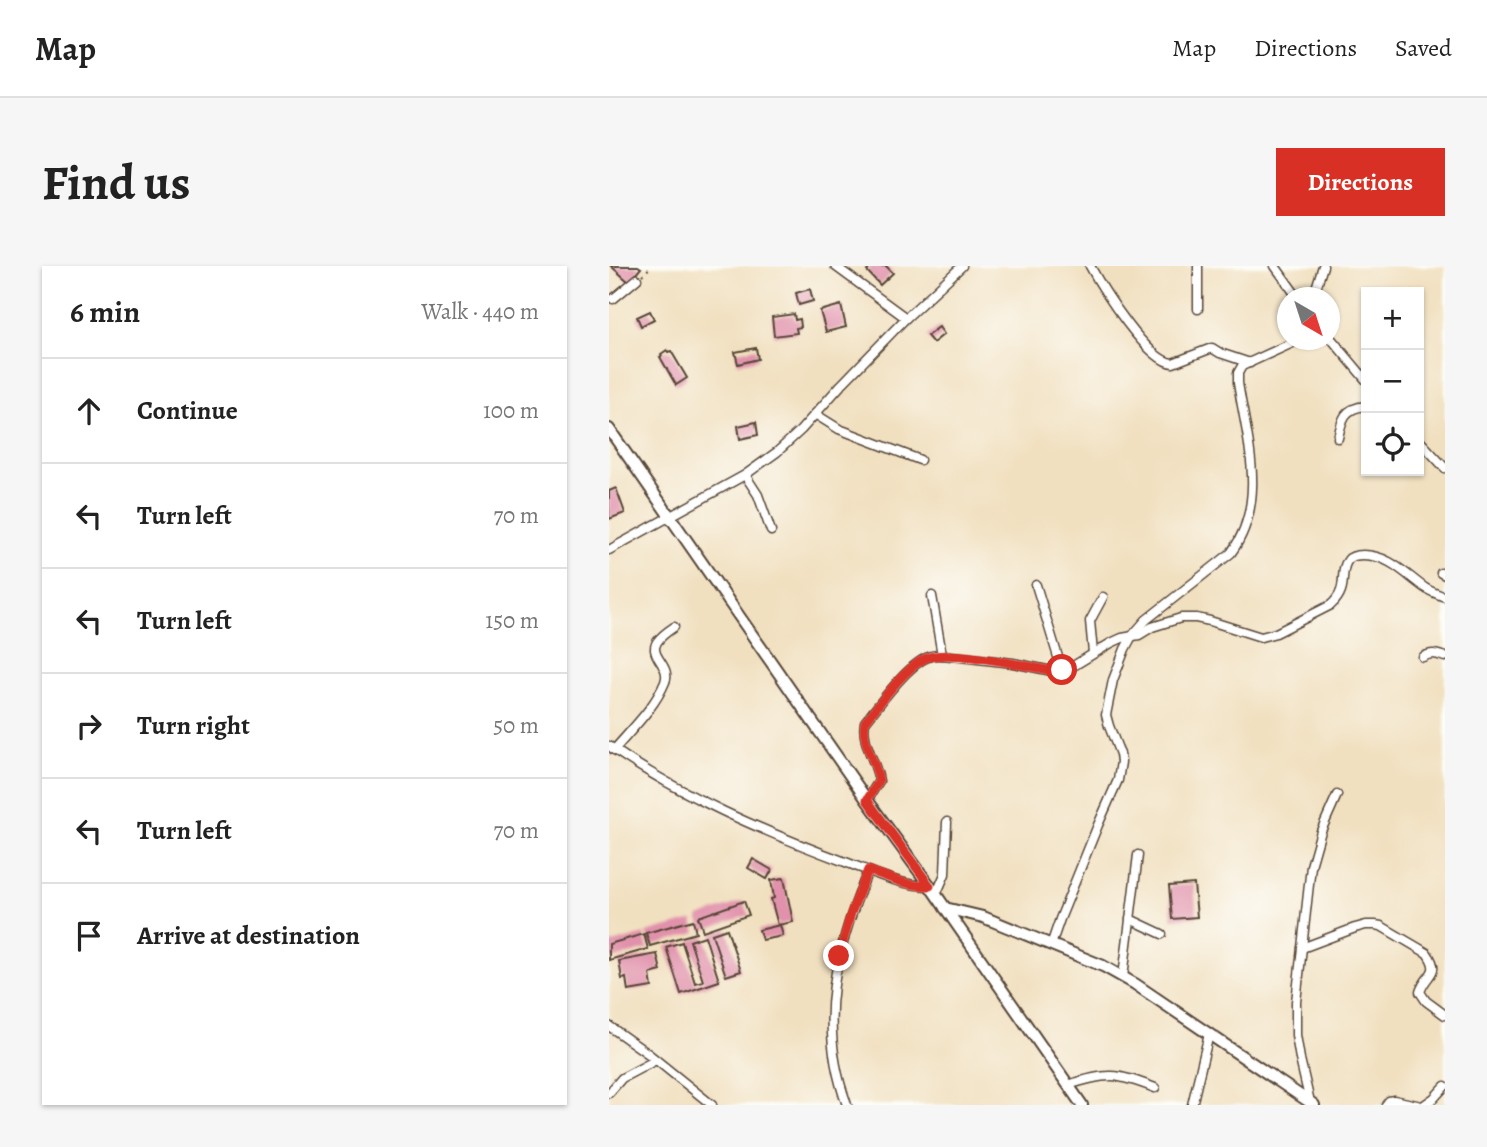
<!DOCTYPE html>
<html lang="en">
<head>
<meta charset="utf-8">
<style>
	body { margin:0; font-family:Alegreya,serif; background:#f6f6f6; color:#222 }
	.controls { position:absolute; right:21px; top:21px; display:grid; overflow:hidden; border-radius:0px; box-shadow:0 2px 5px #0004 }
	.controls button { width:63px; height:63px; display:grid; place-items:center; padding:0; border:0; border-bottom:2px solid #e0e0e0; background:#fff; color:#222; font:35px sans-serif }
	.compass { position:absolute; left:668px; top:21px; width:63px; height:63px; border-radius:50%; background:#fff; box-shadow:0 2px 5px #0004; rotate:141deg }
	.stop { position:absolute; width:21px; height:21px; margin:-16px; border:5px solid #d93025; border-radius:50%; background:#fff }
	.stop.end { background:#d93025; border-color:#fff; box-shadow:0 2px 7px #0008 }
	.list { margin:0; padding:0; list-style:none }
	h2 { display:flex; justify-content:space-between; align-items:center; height:91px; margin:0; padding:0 28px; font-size:30px }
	h2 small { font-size:23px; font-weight:400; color:#767676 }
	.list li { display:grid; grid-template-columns:46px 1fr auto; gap:21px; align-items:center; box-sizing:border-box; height:105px; padding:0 28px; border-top:2px solid #e0e0e0 }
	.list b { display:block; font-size:26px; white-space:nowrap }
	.list em { font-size:23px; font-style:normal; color:#767676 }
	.icon { flex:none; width:38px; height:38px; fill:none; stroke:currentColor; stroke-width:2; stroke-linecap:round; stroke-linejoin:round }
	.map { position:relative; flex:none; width:836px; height:839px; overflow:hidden; border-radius:0px }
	header { display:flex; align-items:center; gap:42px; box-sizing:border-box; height:98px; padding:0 35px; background:#fff; border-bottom:2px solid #e0e0e0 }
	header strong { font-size:33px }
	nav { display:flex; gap:38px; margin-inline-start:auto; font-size:24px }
	.intro { display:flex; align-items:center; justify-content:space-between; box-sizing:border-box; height:168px; padding:0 42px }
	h1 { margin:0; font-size:49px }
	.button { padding:18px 32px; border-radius:0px; background:#d93025; color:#fff; font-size:24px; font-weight:700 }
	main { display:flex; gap:42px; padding:0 42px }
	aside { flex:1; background:#fff; border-radius:0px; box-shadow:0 2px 5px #0004 }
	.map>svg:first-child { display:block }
	.building { fill:#e191ab }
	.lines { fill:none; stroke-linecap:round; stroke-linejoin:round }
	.minor-casing { stroke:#564536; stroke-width:11 }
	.major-casing { stroke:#564536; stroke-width:14 }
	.path { stroke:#564536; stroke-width:2; stroke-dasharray:2 5; stroke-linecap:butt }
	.minor { stroke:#fff; stroke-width:8 }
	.major { stroke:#fff; stroke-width:10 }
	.route { stroke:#d93025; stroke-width:9 }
</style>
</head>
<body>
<header>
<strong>Map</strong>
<nav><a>Map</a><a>Directions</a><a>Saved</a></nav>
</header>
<div class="intro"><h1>Find us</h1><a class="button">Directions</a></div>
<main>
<aside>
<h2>6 min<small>Walk · 440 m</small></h2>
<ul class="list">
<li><svg class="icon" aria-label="ahead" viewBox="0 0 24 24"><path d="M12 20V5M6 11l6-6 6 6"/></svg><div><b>Continue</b></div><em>100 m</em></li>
<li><svg class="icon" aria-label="left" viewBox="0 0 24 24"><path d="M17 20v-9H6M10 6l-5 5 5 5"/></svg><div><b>Turn left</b></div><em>70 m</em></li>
<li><svg class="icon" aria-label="left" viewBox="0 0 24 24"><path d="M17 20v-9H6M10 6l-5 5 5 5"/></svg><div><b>Turn left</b></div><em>150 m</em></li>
<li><svg class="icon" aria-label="right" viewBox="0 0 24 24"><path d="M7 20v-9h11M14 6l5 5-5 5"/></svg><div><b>Turn right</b></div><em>50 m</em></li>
<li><svg class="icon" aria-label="left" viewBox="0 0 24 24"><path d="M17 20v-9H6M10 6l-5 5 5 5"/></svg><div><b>Turn left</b></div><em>70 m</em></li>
<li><svg class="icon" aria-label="arrive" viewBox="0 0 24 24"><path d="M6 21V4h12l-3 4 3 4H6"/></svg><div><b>Arrive at destination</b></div></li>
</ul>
</aside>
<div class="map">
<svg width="836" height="839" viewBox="0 0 836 839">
	<rect width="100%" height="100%" fill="#fdfcf7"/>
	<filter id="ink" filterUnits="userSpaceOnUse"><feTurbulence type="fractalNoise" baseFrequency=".0143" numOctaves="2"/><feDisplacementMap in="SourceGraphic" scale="14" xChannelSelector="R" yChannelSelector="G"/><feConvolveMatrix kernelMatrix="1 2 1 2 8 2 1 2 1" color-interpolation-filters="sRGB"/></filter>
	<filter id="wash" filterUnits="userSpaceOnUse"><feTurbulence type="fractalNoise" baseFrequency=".00686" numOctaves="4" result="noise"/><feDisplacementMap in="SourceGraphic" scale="28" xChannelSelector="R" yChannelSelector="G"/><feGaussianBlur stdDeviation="1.57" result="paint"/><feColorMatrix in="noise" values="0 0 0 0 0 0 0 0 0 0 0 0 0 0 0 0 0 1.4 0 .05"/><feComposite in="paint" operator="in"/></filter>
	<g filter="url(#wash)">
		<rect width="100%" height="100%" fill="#f1e0c0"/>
		<g id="blocks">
			<g class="building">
				<path d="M 2,0 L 29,0 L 32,2 L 20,16 Z"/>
				<path d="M 263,0 L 277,0 L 284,7 L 271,19 L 258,5 Z"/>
				<path d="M 201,23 L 204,35 L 190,39 L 187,27 Z"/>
				<path d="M 232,39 L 237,61 L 217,66 L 211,45 Z"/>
				<path d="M 41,45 L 45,53 L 32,60 L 28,51 Z"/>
				<path d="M 185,48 L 186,54 L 191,53 L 192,61 L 187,62 L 188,67 L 165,70 L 163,51 Z"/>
				<path d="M 330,61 L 335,68 L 324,77 L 318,70 Z"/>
				<path d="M 147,82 L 149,93 L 129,98 L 126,86 Z"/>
				<path d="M 58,84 L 59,86 L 62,85 L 78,112 L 67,119 L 51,91 L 53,90 L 52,88 Z"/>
				<path d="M 147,156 L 149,169 L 131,173 L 129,160 Z"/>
				<path d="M 7,222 L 16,247 L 0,253 L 0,225 Z"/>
				<path d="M 144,593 L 163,604 L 158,613 L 139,602 Z"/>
				<path d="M 175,612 L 184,656 L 169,659 L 162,633 L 165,632 L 162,614 Z"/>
				<path d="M 585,618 L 588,651 L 563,653 L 560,620 Z"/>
				<path d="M 135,635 L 140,649 L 94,665 L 89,651 Z"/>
				<path d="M 84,654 L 87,667 L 41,680 L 37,667 Z"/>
				<path d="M 171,659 L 174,670 L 153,674 L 150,664 Z"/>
				<path d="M 118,663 L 132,705 L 117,710 L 103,668 Z"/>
				<path d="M 35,668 L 39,683 L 0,694 L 0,678 Z"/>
				<path d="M 96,670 L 110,715 L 72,728 L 57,681 L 73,676 L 86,717 L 94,715 L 81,675 Z"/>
				<path d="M 48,688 L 52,705 L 41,708 L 43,721 L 19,725 L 17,712 L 13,713 L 10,695 Z"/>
			</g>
		</g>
	</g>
	<g filter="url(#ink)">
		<use href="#blocks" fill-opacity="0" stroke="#564536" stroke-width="2"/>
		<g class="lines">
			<defs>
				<g id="minor">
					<path d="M 226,0 L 297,52"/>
					<path d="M 481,0 C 493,22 539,96 564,97 L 603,82 L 611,87 L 641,97"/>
					<path d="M 589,0 L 589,43"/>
					<path d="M 666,0 L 689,32"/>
					<path d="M 704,32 L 714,0"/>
					<path d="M 4,33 L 28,13"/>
					<path d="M 720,70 L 757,114"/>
					<path d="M 206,148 L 230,163 L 311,194"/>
					<path d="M 729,172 C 733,153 735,142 757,140"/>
					<path d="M 810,174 L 836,202"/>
					<path d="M 136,209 L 149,229 L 162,265"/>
					<path d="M 0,284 L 136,209 L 168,186 L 192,164 L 232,119 L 297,52 L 353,0"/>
					<path d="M 832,307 L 836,309"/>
					<path d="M 427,319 L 453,404"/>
					<path d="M 323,330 L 333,389"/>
					<path d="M 484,387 L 481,355 L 494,331"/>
					<path d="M 814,391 C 823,386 827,388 836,391"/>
					<path d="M 0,480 C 73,531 156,566 239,597 C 263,606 295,621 321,620"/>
					<path d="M 5,484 C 23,463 46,441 56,416 C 63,400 39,390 48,376 C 52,370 59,365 65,361"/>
					<path d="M 258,534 L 270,515 C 267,495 252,477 256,456 C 271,438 300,396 322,390 C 323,389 332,389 333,389 L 404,397 L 448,406 L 461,402 L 502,377 L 513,372 L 530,369 L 543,361 L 572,352 L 587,352 L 601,355 L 652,371 L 667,367 L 722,339 C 741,322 729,306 739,294 C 742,290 749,289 754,289 C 780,289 796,308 816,322 C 822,326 829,328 836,331"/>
					<path d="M 327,629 L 336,608 L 338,556"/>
					<path d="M 521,653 L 553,668"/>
					<path d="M 442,679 L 451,653 L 489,559 L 509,514 L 512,496 L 511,488 L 500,460 L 497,449 L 504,414 L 516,383 L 523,370 L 537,354 L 622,287 C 659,236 638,174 629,117 L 629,107 L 633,100 L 690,74"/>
					<path d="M 693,682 L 746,662 L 757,659 L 766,659 L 772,660 L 818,687 C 833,708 817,707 811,726 L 817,735 L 836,749"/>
					<path d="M 514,711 L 529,589"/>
					<path d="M 0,760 L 41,789 L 103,839"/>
					<path d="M 459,819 C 499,806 507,807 546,822"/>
					<path d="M 0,827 L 13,812 L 47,794"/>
					<path d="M 701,836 L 691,793 L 687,769 L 687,736 L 702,600 L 712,565 L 728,529"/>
					<path d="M 238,839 C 207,755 227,683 259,605"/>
					<path d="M 583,839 L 600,768"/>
					<path d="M 777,839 L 780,835 L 785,834 L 808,839"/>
					<path d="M 815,839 L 825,832 L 836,820"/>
				</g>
				<g id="major">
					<path d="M 0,163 L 258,534 L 321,620 L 473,839"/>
					<path d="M 336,642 L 374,651 L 494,700 L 526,718 L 705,839"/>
				</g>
			</defs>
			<use href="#minor" class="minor-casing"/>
			<use href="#major" class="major-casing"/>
			<path class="path" d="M 33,9 L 43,0"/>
			<use href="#minor" class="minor"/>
			<use href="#major" class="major"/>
		</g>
	</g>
	<g class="lines" filter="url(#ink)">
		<path class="route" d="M 230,690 L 242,647 L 259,604 C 279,611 300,621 321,620 L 258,534 L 270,515 C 267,495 252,477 256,456 C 272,436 293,405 315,393 C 337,381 421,401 448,406 L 453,404"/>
	</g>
</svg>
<div class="controls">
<button>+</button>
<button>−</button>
<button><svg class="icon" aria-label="locate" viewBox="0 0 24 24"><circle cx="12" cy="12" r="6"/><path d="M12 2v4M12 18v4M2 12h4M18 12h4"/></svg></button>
</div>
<svg class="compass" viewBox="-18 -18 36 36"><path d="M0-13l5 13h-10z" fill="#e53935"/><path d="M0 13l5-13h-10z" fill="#767676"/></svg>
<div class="stop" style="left:453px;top:404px"></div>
<div class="stop end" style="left:230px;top:690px"></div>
</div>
</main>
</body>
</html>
